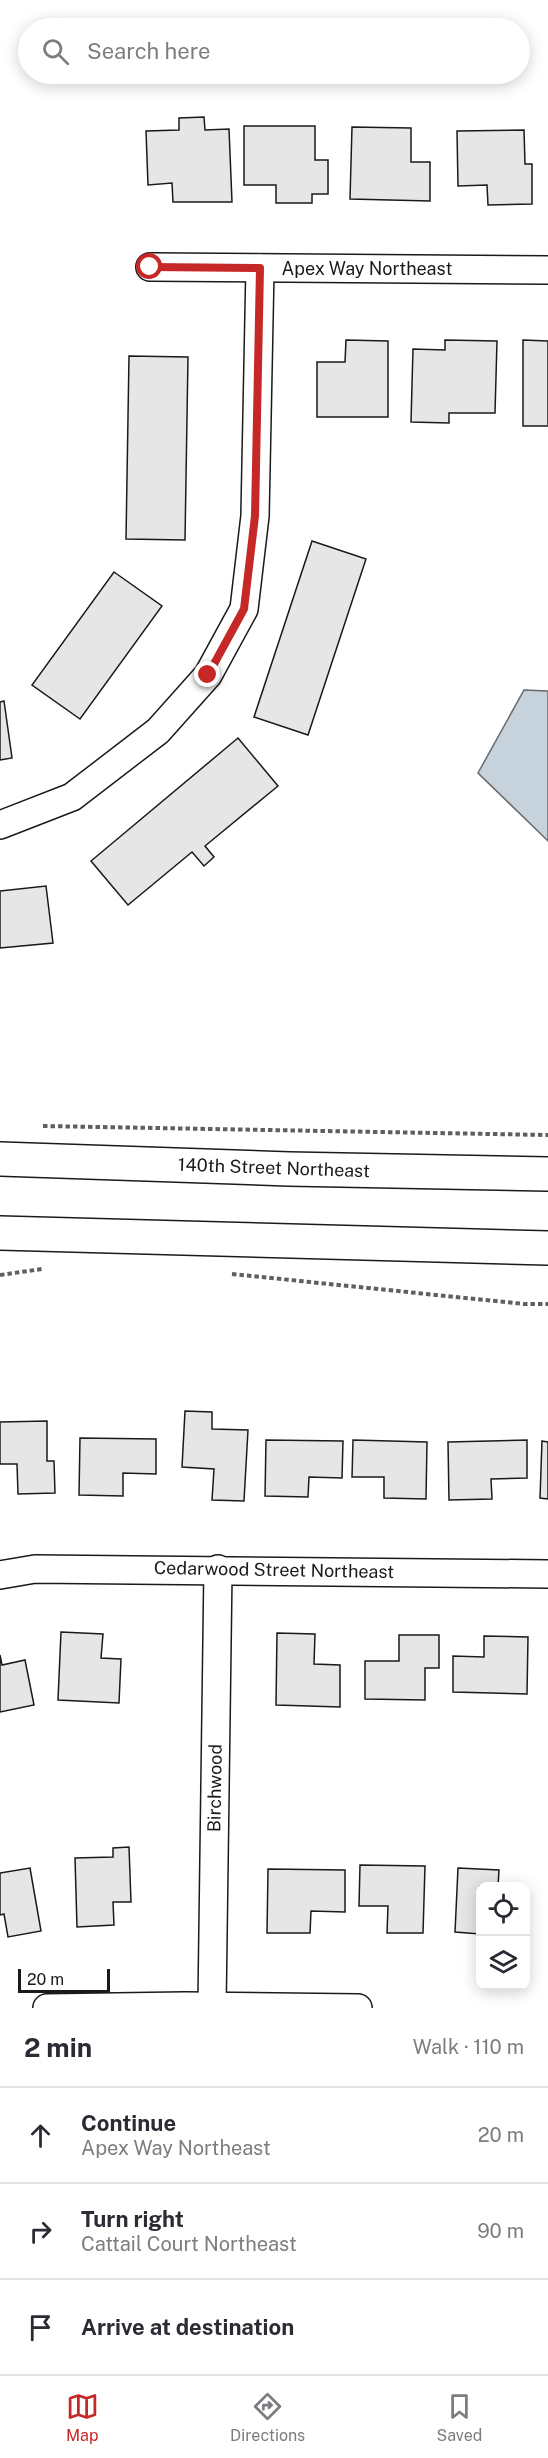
<!DOCTYPE html>
<html lang="en">
<head>
<meta charset="utf-8">
<style>
	body { margin:0; font-family:"Public Sans",sans-serif; background:#f2f2f3; color:#2b2b33 }
	.controls { position:absolute; right:18px; bottom:18px; display:grid; overflow:hidden; border-radius:12px; box-shadow:0 3px 15px #0003 }
	.controls button { width:54px; height:54px; display:grid; place-items:center; padding:0; border:0; border-bottom:2px solid #e1e1e2; background:#fff; color:#2b2b33; font:30px sans-serif }
	.scale { position:absolute; left:18px; bottom:15px; width:92px; box-sizing:border-box; padding-left:6px; border:3px solid #1a1a1a; border-top:0; font-size:16px; line-height:21px; white-space:nowrap; color:#1a1a1a; -webkit-text-stroke:4px #fff; paint-order:stroke }
	.stop { position:absolute; width:18px; height:18px; margin:-14px; border:4px solid #c62828; border-radius:50%; background:#fff }
	.stop.end { background:#c62828; border-color:#fff; box-shadow:0 2px 6px #0008 }
	.list { margin:0; padding:0; list-style:none }
	h2 { display:flex; justify-content:space-between; align-items:center; height:78px; margin:0; padding:0 24px; font-size:26px }
	h2 small { font-size:20px; font-weight:400; color:#7c7c81 }
	.list li { display:grid; grid-template-columns:39px 1fr auto; gap:18px; align-items:center; box-sizing:border-box; height:96px; padding:0 24px; border-top:2px solid #e1e1e2 }
	.list b { display:block; font-size:22px; white-space:nowrap }
	.list p { margin:0; font-size:20px; white-space:nowrap; color:#7c7c81 }
	.list em { font-size:20px; font-style:normal; color:#7c7c81 }
	.icon { flex:none; width:33px; height:33px; fill:none; stroke:currentColor; stroke-width:2; stroke-linecap:round; stroke-linejoin:round }
	.map { position:relative; flex:none; width:548px; height:2008px; overflow:hidden }
	.search { position:absolute; background:#fff; box-shadow:0 3px 15px #0003; left:18px; right:18px; top:18px; height:66px; display:flex; align-items:center; gap:15px; box-sizing:border-box; padding:0 21px; border-radius:33px; color:#7c7c81; font-size:22px }
	.sheet { height:366px; background:#fff }
	nav { display:flex; justify-content:space-around; align-items:center; box-sizing:border-box; height:84px; border-top:2px solid #e1e1e2; background:#fff; font-size:16px; color:#7c7c81 }
	nav a { display:grid; justify-items:center; gap:3px }
	nav .on { color:#c62828 }
	.map>svg:first-child { display:block }
	.water { fill:#c6d2dc; stroke:#6a6a6a; stroke-width:1.5 }
	.building { fill:#e6e6e6; stroke:#1a1a1a; stroke-width:1.5 }
	.lines { fill:none; stroke-linecap:round; stroke-linejoin:round }
	.street-casing { stroke:#1a1a1a; stroke-width:30 }
	.highway-casing { stroke:#1a1a1a; stroke-width:36 }
	.path { stroke:#5f5f5f; stroke-width:4; stroke-dasharray:4.5 3; stroke-linecap:butt }
	.street { stroke:#fff; stroke-width:27 }
	.highway { stroke:#fff; stroke-width:33 }
	.route { stroke:#c62828; stroke-width:8 }
	.labels { text-anchor:middle; stroke-width:4.5; stroke-linejoin:round; paint-order:stroke }
	.street-label { font-size:18px; fill:#1a1a1a; stroke:#fff }
</style>
</head>
<body>
<div class="map">
<svg width="548" height="2008" viewBox="0 0 548 2008">
	<rect width="100%" height="100%" fill="#fff"/>
	<path class="water" d="M 524,690 L 548,691 L 548,841 L 478,773 Z"/>
	<g class="building">
		<path d="M 204,117 L 205,130 L 229,129 L 232,202 L 173,202 L 172,183 L 148,185 L 146,131 L 179,130 L 179,118 Z"/>
		<path d="M 244,126 L 315,126 L 315,160 L 328,160 L 328,194 L 312,194 L 312,203 L 276,203 L 276,185 L 244,185 Z"/>
		<path d="M 352,127 L 411,128 L 411,162 L 430,162 L 430,201 L 350,199 Z"/>
		<path d="M 524,130 L 525,164 L 532,164 L 532,204 L 488,205 L 487,185 L 458,186 L 457,131 Z"/>
		<path d="M 346,340 L 388,341 L 388,417 L 317,417 L 317,362 L 345,362 Z"/>
		<path d="M 445,340 L 497,341 L 495,413 L 449,413 L 449,423 L 411,422 L 413,349 L 445,350 Z"/>
		<path d="M 523,340 L 548,341 L 548,426 L 523,426 Z"/>
		<path d="M 129,356 L 188,357 L 185,540 L 126,539 Z"/>
		<path d="M 312,541 L 366,559 L 308,735 L 254,717 Z"/>
		<path d="M 114,572 L 162,606 L 80,719 L 32,685 Z"/>
		<path d="M 4,701 L 12,758 L 0,760 L 0,702 Z"/>
		<path d="M 238,738 L 278,786 L 205,846 L 214,857 L 204,866 L 192,852 L 128,905 L 91,861 Z"/>
		<path d="M 46,886 L 53,943 L 0,948 L 0,891 Z"/>
		<path d="M 185,1411 L 212,1412 L 212,1429 L 248,1430 L 244,1501 L 212,1500 L 214,1469 L 182,1467 Z"/>
		<path d="M 47,1421 L 47,1461 L 54,1461 L 55,1493 L 18,1494 L 17,1464 L 0,1464 L 0,1422 Z"/>
		<path d="M 80,1438 L 156,1439 L 156,1474 L 123,1473 L 123,1496 L 79,1495 Z"/>
		<path d="M 266,1440 L 343,1441 L 342,1478 L 309,1477 L 308,1497 L 265,1496 Z"/>
		<path d="M 353,1440 L 427,1442 L 426,1499 L 384,1498 L 384,1477 L 352,1477 Z"/>
		<path d="M 527,1440 L 527,1478 L 491,1479 L 492,1499 L 449,1500 L 448,1442 Z"/>
		<path d="M 542,1441 L 548,1442 L 548,1499 L 540,1498 Z"/>
		<path d="M 61,1632 L 103,1634 L 101,1658 L 121,1659 L 119,1703 L 58,1700 Z"/>
		<path d="M 277,1633 L 315,1634 L 314,1664 L 340,1665 L 340,1707 L 276,1705 Z"/>
		<path d="M 399,1635 L 439,1635 L 439,1668 L 425,1668 L 425,1700 L 365,1699 L 365,1661 L 399,1661 Z"/>
		<path d="M 484,1636 L 528,1637 L 527,1694 L 453,1692 L 453,1656 L 484,1657 Z"/>
		<path d="M 0,1655 L 2,1665 L 25,1660 L 34,1705 L 0,1712 Z"/>
		<path d="M 129,1847 L 131,1902 L 113,1902 L 114,1925 L 77,1927 L 75,1858 L 113,1857 L 113,1848 Z"/>
		<path d="M 360,1865 L 425,1866 L 423,1933 L 387,1933 L 388,1906 L 359,1906 Z"/>
		<path d="M 30,1868 L 41,1931 L 8,1937 L 4,1914 L 0,1915 L 0,1873 Z"/>
		<path d="M 458,1868 L 499,1870 L 498,1886 L 480,1886 L 480,1934 L 455,1932 Z"/>
		<path d="M 268,1869 L 345,1870 L 345,1912 L 311,1911 L 310,1933 L 267,1933 Z"/>
	</g>
	<g class="lines">
		<defs>
			<g id="street">
				<path d="M 150,267 L 548,270"/>
				<path d="M 0,825 L 72,797 L 158,731 L 208,675 L 244,609 L 255,516 L 260,268"/>
				<path d="M 0,1575 L 35,1569 L 548,1574"/>
				<path d="M 212,2006 L 218,1569"/>
				<path d="M 47,2008 L 185,2006 L 358,2008"/>
			</g>
			<g id="highway">
				<path d="M 0,1159 L 289,1169 L 548,1174"/>
				<path d="M 0,1233 L 548,1248"/>
			</g>
		</defs>
		<use href="#street" class="street-casing"/>
		<use href="#highway" class="highway-casing"/>
		<g class="path">
			<path d="M 43,1126 L 548,1135"/>
			<path d="M 232,1274 L 524,1304 L 548,1304"/>
			<path d="M 0,1275 L 42,1269"/>
		</g>
		<use href="#street" class="street"/>
		<use href="#highway" class="highway"/>
	</g>
	<g class="lines">
		<path class="route" d="M 150,267 L 260,268 L 255,516 L 244,609 L 208,675"/>
	</g>
	<g class="labels">
		<g class="street-label">
			<text x="367" y="275">Apex Way Northeast</text>
			<text transform="translate(274 1168) rotate(2)" y="6">140th Street Northeast</text>
			<text transform="translate(274 1570) rotate(1)" y="6">Cedarwood Street Northeast</text>
			<text transform="translate(215 1788) rotate(-89)" y="6">Birchwood</text>
		</g>
	</g>
</svg>
<div class="controls">
<button><svg class="icon" aria-label="locate" viewBox="0 0 24 24"><circle cx="12" cy="12" r="6"/><path d="M12 2v4M12 18v4M2 12h4M18 12h4"/></svg></button>
<button><svg class="icon" aria-label="layers" viewBox="0 0 24 24"><path d="M12 4l9 5-9 5-9-5zM3 14l9 5 9-5"/></svg></button>
</div>
<div class="scale">20 m</div>
<div class="stop" style="left:150px;top:267px"></div>
<div class="stop end" style="left:208px;top:675px"></div>
<div class="search"><svg class="icon" aria-label="search" viewBox="0 0 24 24"><circle cx="10" cy="10" r="6"/><path d="M15 15l6 6"/></svg>Search here</div>
</div>
<section class="sheet">
<h2>2 min<small>Walk · 110 m</small></h2>
<ul class="list">
<li><svg class="icon" aria-label="ahead" viewBox="0 0 24 24"><path d="M12 20V5M6 11l6-6 6 6"/></svg><div><b>Continue</b><p>Apex Way Northeast</p></div><em>20 m</em></li>
<li><svg class="icon" aria-label="right" viewBox="0 0 24 24"><path d="M7 20v-9h11M14 6l5 5-5 5"/></svg><div><b>Turn right</b><p>Cattail Court Northeast</p></div><em>90 m</em></li>
<li><svg class="icon" aria-label="arrive" viewBox="0 0 24 24"><path d="M6 21V4h12l-3 4 3 4H6"/></svg><div><b>Arrive at destination</b></div></li>
</ul>
</section>
<nav>
<a class="on"><svg class="icon" aria-label="map" viewBox="0 0 24 24"><path d="M3 6l6-2 6 2 6-2v14l-6 2-6-2-6 2zM9 4v14M15 6v14"/></svg>Map</a>
<a><svg class="icon" aria-label="directions" viewBox="0 0 24 24"><path d="M12 3l9 9-9 9-9-9zM9 14v-3h6M13 9l2 2-2 2"/></svg>Directions</a>
<a><svg class="icon" aria-label="saved" viewBox="0 0 24 24"><path d="M7 4h10v16l-5-4-5 4z"/></svg>Saved</a>
</nav>
</body>
</html>
